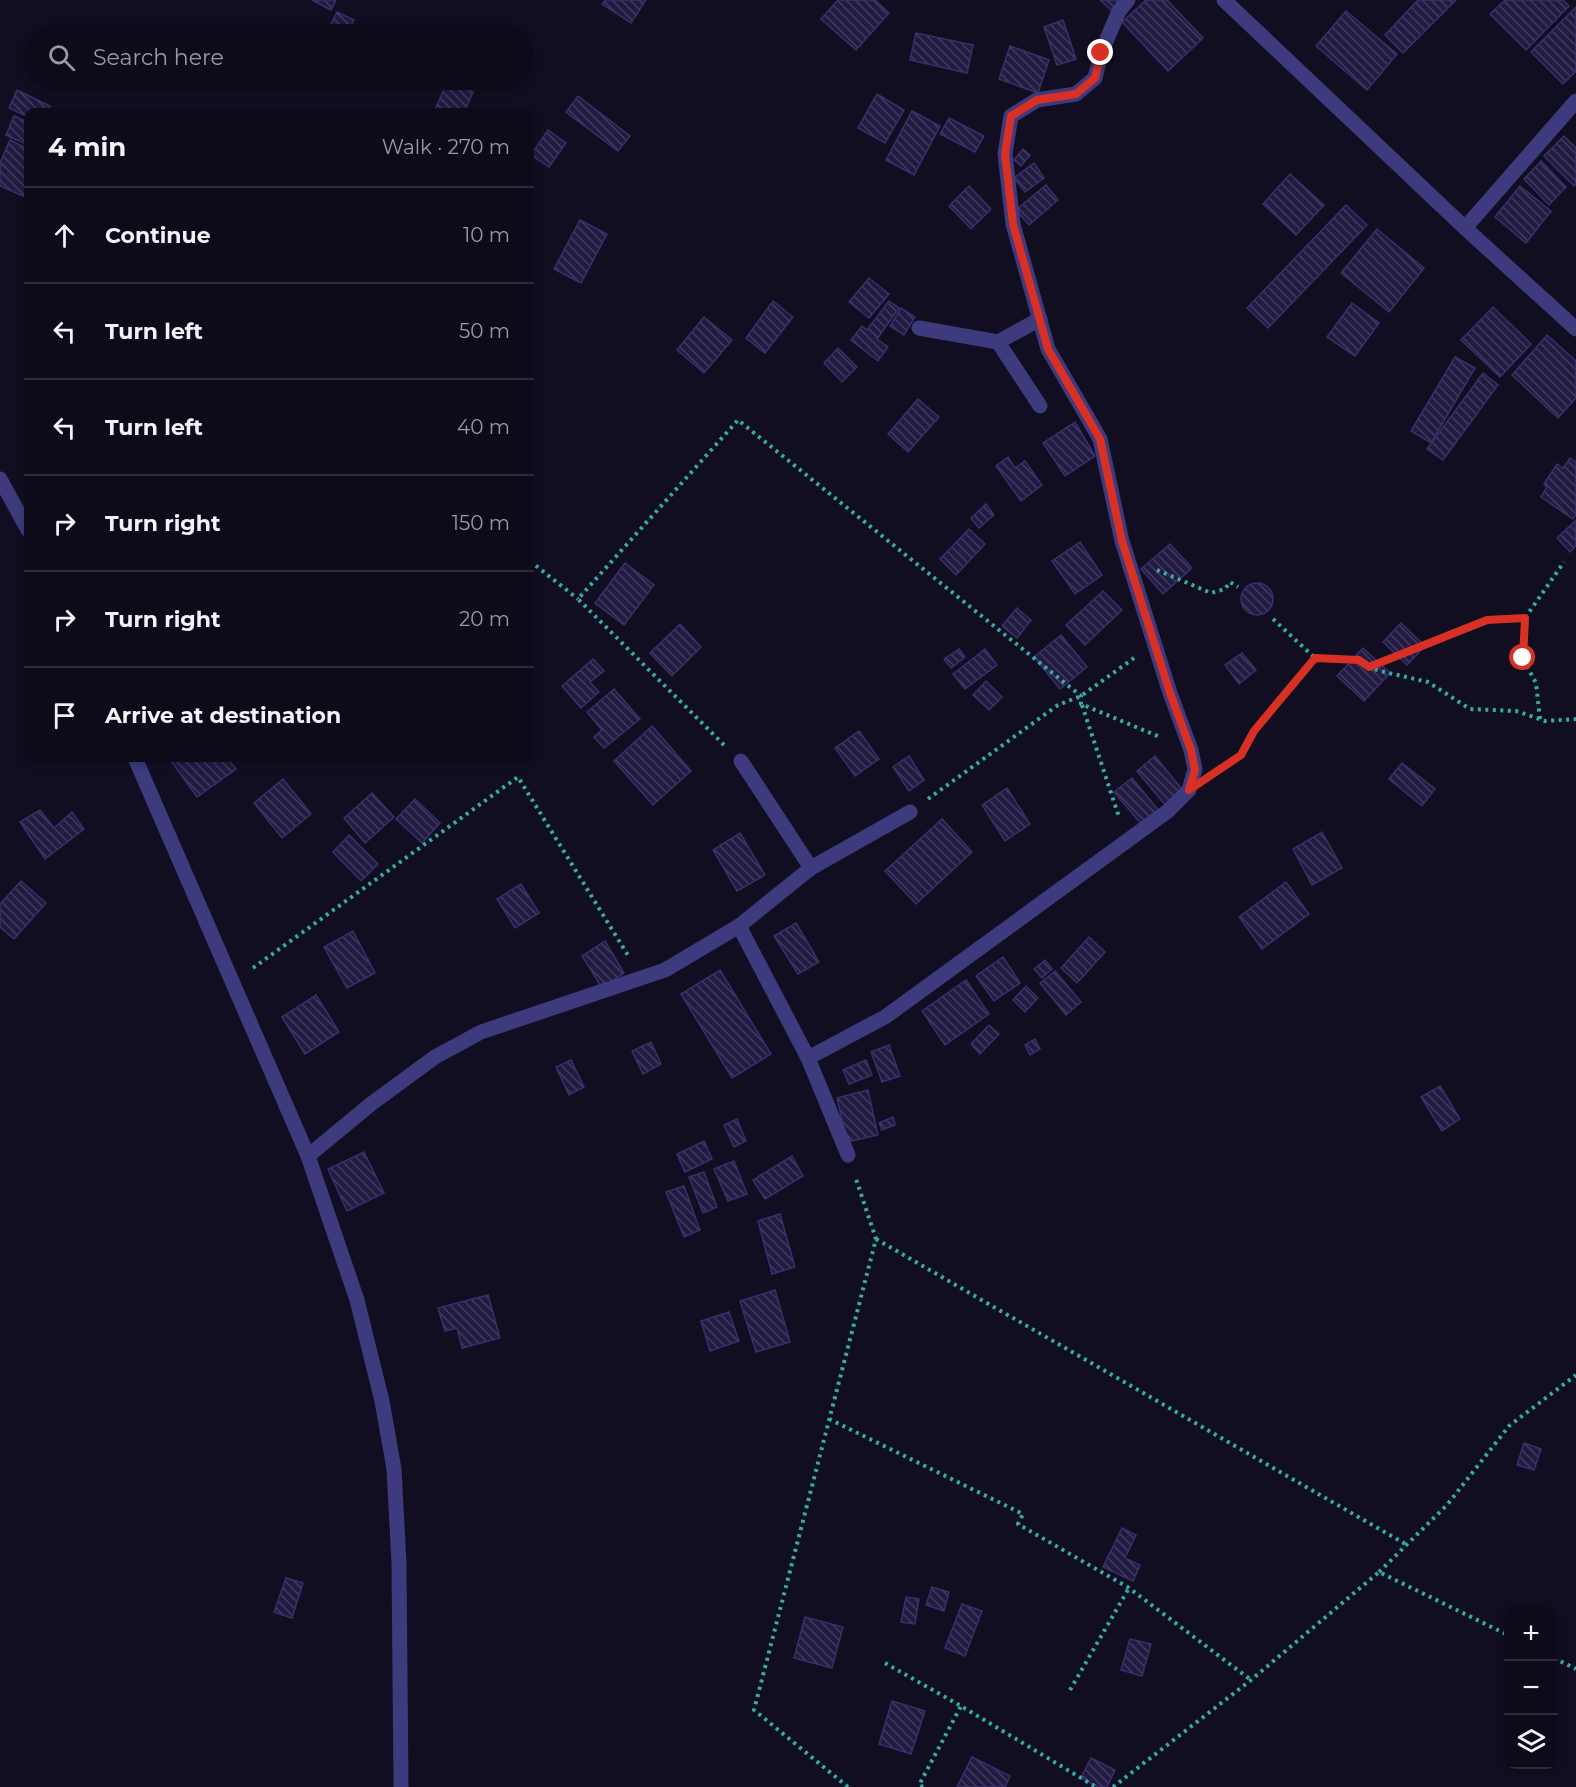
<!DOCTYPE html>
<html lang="en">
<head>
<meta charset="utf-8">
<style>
	body { margin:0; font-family:Montserrat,sans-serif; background:#161322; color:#f1f3f6 }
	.controls { position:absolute; right:18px; bottom:18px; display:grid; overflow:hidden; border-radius:12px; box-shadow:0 3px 9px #0003 }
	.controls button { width:54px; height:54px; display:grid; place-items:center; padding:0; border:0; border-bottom:2px solid #2d2b38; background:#0d0a19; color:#f1f3f6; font:30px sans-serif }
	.stop { position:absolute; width:18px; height:18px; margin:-14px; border:4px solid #d93025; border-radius:50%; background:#fff }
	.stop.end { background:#d93025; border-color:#fff; box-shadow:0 2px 6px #0008 }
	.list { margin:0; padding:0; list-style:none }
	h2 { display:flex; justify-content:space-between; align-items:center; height:78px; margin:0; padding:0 24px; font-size:26px }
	h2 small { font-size:20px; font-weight:400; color:#9a9aa2 }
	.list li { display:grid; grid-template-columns:39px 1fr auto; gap:18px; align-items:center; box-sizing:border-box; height:96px; padding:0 24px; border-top:2px solid #2d2b38 }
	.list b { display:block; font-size:22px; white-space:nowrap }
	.list em { font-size:20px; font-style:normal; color:#9a9aa2 }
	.icon { flex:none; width:33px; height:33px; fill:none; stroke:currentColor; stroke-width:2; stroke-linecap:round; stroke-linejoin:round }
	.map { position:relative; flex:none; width:1576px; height:1787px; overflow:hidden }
	.search { position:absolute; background:#0d0a19; box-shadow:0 3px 9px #0003; left:24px; top:24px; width:510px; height:66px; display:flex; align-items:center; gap:15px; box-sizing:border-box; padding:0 21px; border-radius:33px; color:#9a9aa2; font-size:22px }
	.panel { position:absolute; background:#0d0a19; box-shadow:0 3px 9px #0003; left:24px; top:108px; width:510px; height:654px; border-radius:12px }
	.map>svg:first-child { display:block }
	.building { fill:url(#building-back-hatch); stroke:#3a2e6c; stroke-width:1.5 }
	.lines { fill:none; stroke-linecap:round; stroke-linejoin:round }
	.path { stroke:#34ada5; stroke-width:4; stroke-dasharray:3 4.5; stroke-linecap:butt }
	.minor { stroke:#3d3b7d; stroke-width:15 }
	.route { stroke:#d93025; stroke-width:8 }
</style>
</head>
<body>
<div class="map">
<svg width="1576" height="1787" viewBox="0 0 1576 1787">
	<defs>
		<pattern id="building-back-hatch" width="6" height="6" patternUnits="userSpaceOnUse" patternTransform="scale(1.5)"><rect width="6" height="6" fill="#221b41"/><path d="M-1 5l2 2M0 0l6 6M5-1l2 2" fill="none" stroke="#413b5d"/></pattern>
	</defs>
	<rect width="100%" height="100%" fill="#110e21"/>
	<g class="building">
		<path d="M 312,0 L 336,0 L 331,10 Z"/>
		<path d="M 605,0 L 646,0 L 631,23 L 602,4 Z"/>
		<path d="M 838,0 L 875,0 L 889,13 L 856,50 L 821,19 Z"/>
		<path d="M 1100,0 L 1123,0 L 1113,12 Z"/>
		<path d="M 1146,0 L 1167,0 L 1203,38 L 1168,71 L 1122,22 Z"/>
		<path d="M 1418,0 L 1456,0 L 1403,53 L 1385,35 Z"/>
		<path d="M 1505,0 L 1563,0 L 1569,6 L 1526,50 L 1490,14 Z"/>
		<path d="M 1576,7 L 1576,71 L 1563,84 L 1531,52 Z"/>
		<path d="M 1346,11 L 1397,54 L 1367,90 L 1316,46 Z"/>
		<path d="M 337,12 L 354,20 L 347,34 L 341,34 L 329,28 Z"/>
		<path d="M 1063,20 L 1076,59 L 1057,65 L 1044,27 Z"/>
		<path d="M 916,33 L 973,45 L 967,73 L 910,60 Z"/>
		<path d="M 1010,46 L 1049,60 L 1038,93 L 999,79 Z"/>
		<path d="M 448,80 L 473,92 L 464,112 L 434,112 Z"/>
		<path d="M 17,90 L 50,106 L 47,112 L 28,112 L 28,117 L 9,108 Z"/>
		<path d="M 877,94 L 904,110 L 885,143 L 858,128 Z"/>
		<path d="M 578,96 L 630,136 L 618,151 L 566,112 Z"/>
		<path d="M 912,111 L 940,126 L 914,175 L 886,160 Z"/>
		<path d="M 14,116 L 28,122 L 28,145 L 6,135 Z"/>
		<path d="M 949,118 L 984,136 L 975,152 L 940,134 Z"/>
		<path d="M 548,130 L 566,143 L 549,167 L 531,155 Z"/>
		<path d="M 1564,136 L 1576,148 L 1576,184 L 1574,186 L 1544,156 Z"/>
		<path d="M 10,140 L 28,149 L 28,198 L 0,186 L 0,163 Z"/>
		<path d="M 1023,149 L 1030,155 L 1021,166 L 1014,160 Z"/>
		<path d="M 1541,161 L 1566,187 L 1549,205 L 1524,179 Z"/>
		<path d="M 1034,163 L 1044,178 L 1025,192 L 1014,178 Z"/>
		<path d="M 1290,174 L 1324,205 L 1296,235 L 1263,204 Z"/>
		<path d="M 1046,185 L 1058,200 L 1029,225 L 1016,210 Z"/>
		<path d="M 969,186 L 991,209 L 971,229 L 949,206 Z"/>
		<path d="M 1520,186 L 1551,211 L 1526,243 L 1495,217 Z"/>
		<path d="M 1346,205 L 1367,225 L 1268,328 L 1247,308 Z"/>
		<path d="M 580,220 L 607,234 L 581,283 L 554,269 Z"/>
		<path d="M 1377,229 L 1424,268 L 1389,312 L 1341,273 Z"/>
		<path d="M 869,278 L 889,294 L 869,318 L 849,302 Z"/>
		<path d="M 773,301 L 793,317 L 765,353 L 746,338 Z"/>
		<path d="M 889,301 L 899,308 L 877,339 L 888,347 L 878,361 L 851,340 L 862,326 L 867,330 Z"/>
		<path d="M 1352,303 L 1379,323 L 1355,356 L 1327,337 Z"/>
		<path d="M 1493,307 L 1531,344 L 1500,377 L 1461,340 Z"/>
		<path d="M 901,308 L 915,317 L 904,335 L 890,326 Z"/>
		<path d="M 704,317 L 732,340 L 704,373 L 677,350 Z"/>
		<path d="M 1547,335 L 1576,361 L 1576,398 L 1558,418 L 1512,375 Z"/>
		<path d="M 838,348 L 857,367 L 842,382 L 824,363 Z"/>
		<path d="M 1455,357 L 1475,368 L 1431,443 L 1411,431 Z"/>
		<path d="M 1483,373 L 1498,385 L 1443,460 L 1427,449 Z"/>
		<path d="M 918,399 L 939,417 L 908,452 L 888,434 Z"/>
		<path d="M 1075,422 L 1095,456 L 1065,476 L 1043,443 Z"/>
		<path d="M 1008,457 L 1015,468 L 1025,461 L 1042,485 L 1021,501 L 996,466 Z"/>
		<path d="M 1570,458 L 1576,462 L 1576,514 L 1573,519 L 1541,497 L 1547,487 L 1544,484 L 1557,464 L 1563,468 Z"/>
		<path d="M 986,504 L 994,515 L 979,528 L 971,518 Z"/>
		<path d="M 1575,521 L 1576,546 L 1570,552 L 1557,538 Z"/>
		<path d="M 969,529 L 985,544 L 956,575 L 940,559 Z"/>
		<path d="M 1080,542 L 1102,575 L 1075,594 L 1052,561 Z"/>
		<path d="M 1170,544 L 1192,568 L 1163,594 L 1141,569 Z"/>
		<path d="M 625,563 L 654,585 L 624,625 L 595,603 Z"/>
		<circle cx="1257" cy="599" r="16"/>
		<path d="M 1103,591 L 1122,610 L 1085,645 L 1066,625 Z"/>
		<path d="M 1017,608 L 1031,620 L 1017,638 L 1002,626 Z"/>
		<path d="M 1401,623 L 1425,646 L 1407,665 L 1383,642 Z"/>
		<path d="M 680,624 L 701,647 L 672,676 L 650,653 Z"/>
		<path d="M 1061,635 L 1087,667 L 1060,689 L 1034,657 Z"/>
		<path d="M 1363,648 L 1390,673 L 1364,701 L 1337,676 Z"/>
		<path d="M 959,649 L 965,657 L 951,668 L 944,659 Z"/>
		<path d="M 985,649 L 997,665 L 965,689 L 953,674 Z"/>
		<path d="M 1242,653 L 1256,670 L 1239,684 L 1225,665 Z"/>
		<path d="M 593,659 L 604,671 L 590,682 L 599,692 L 581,708 L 562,686 Z"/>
		<path d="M 986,681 L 1002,697 L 989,710 L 973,695 Z"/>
		<path d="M 614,689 L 640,719 L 604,748 L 594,737 L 602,730 L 587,712 Z"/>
		<path d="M 652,726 L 691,771 L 653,805 L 614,761 Z"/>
		<path d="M 859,731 L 879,759 L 855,776 L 835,748 Z"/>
		<path d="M 909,756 L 924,780 L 909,791 L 893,767 Z"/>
		<path d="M 1155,756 L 1184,792 L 1166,806 L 1137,771 Z"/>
		<path d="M 176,758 L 227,758 L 236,769 L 197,797 L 171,761 Z"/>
		<path d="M 1402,763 L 1435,789 L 1422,806 L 1389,779 Z"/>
		<path d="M 1132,778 L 1159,811 L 1143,826 L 1114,792 Z"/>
		<path d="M 283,779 L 311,814 L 282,838 L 254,803 Z"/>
		<path d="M 1007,788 L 1030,824 L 1005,841 L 982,805 Z"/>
		<path d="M 372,793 L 394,817 L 365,843 L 344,818 Z"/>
		<path d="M 415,799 L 440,823 L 422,843 L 396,819 Z"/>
		<path d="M 40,810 L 54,828 L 72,812 L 84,829 L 45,859 L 20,822 Z"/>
		<path d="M 942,819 L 972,852 L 916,904 L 885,871 Z"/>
		<path d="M 1322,832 L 1342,868 L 1312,885 L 1293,849 Z"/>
		<path d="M 740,833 L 765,875 L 737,891 L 713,850 Z"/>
		<path d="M 349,835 L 378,864 L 361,881 L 333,852 Z"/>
		<path d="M 21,881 L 46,903 L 14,939 L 0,927 L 0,904 Z"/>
		<path d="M 1286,882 L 1309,914 L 1262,949 L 1239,917 Z"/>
		<path d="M 521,884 L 539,913 L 515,928 L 497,899 Z"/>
		<path d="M 796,923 L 819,962 L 798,974 L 774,936 Z"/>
		<path d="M 353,931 L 375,973 L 347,988 L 324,947 Z"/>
		<path d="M 1089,937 L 1105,952 L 1077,983 L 1061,968 Z"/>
		<path d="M 605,941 L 624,973 L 602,988 L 582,956 Z"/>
		<path d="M 1003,957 L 1020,983 L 994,1001 L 976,976 Z"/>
		<path d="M 1045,960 L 1052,969 L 1042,978 L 1034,969 Z"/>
		<path d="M 720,970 L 771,1054 L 732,1078 L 681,994 Z"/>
		<path d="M 1055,971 L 1081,1002 L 1066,1015 L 1040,983 Z"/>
		<path d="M 966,980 L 989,1014 L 945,1045 L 922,1011 Z"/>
		<path d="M 1026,986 L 1038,998 L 1025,1012 L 1013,1000 Z"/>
		<path d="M 316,995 L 339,1032 L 305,1054 L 282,1017 Z"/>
		<path d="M 989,1025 L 999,1034 L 980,1054 L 971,1044 Z"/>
		<path d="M 1035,1039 L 1040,1049 L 1030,1055 L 1025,1045 Z"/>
		<path d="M 651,1042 L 661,1064 L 643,1074 L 632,1051 Z"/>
		<path d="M 889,1045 L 900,1076 L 882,1082 L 871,1052 Z"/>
		<path d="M 571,1060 L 584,1087 L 569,1095 L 556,1067 Z"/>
		<path d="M 866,1060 L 872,1075 L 849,1084 L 843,1070 Z"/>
		<path d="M 1440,1086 L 1460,1119 L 1442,1131 L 1421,1097 Z"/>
		<path d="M 868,1090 L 878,1135 L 847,1142 L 837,1098 Z"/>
		<path d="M 893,1117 L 895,1125 L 882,1130 L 879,1123 Z"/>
		<path d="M 737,1119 L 746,1141 L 734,1147 L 724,1125 Z"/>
		<path d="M 704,1141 L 712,1159 L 685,1172 L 677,1154 Z"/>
		<path d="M 364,1152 L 384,1193 L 347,1211 L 328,1169 Z"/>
		<path d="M 792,1156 L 803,1176 L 765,1199 L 753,1180 Z"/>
		<path d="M 734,1161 L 747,1194 L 728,1201 L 714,1169 Z"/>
		<path d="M 704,1172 L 717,1207 L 703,1213 L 689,1177 Z"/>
		<path d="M 684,1186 L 700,1230 L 684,1237 L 666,1192 Z"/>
		<path d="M 780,1214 L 795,1267 L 772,1274 L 758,1221 Z"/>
		<path d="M 775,1290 L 790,1342 L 756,1352 L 740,1301 Z"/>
		<path d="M 488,1295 L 500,1338 L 462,1348 L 457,1328 L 445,1331 L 438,1308 Z"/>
		<path d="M 729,1312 L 739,1341 L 710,1351 L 701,1321 Z"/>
		<path d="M 1524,1443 L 1541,1449 L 1534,1470 L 1517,1465 Z"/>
		<path d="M 1122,1528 L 1136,1535 L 1125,1558 L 1140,1565 L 1133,1581 L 1103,1567 Z"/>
		<path d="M 286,1578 L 303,1583 L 292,1618 L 274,1612 Z"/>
		<path d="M 932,1587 L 949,1592 L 944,1611 L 926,1605 Z"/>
		<path d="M 906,1597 L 919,1599 L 915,1624 L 901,1622 Z"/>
		<path d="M 962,1604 L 982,1611 L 965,1656 L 945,1648 Z"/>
		<path d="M 805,1617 L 843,1627 L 832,1668 L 794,1658 Z"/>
		<path d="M 1130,1639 L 1151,1644 L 1142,1676 L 1121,1670 Z"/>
		<path d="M 892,1701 L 925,1711 L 911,1754 L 879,1744 Z"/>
		<path d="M 972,1757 L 1010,1776 L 1005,1787 L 957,1787 Z"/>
		<path d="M 1091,1758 L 1115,1770 L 1107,1787 L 1098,1787 L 1081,1778 Z"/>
	</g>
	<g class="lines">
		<g class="path">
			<path d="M 530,561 L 578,599"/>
			<path d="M 1157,570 L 1211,593 L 1225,589 L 1230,582 L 1238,587"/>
			<path d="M 1273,619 L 1315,658 L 1360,660 L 1369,667 L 1380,671 L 1428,682 L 1470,709 L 1516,711 L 1545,721 L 1576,719"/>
			<path d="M 1370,667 L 1487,620 L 1525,618"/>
			<path d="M 1082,705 L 1119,817"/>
			<path d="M 1540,719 L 1536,683 L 1523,659 L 1525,618 L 1564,562"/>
			<path d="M 724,745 L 578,599 L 738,420 L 1081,696 L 1081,704 L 1160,737"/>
			<path d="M 1219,771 L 1241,755 L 1254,731 L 1315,658"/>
			<path d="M 928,799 L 1058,705 L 1081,696 L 1134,658"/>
			<path d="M 253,968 L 518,777 L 629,957"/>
			<path d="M 876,1239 L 1407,1545"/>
			<path d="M 829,1419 L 1023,1514 L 1018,1524 L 1129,1588 L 1251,1680"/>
			<path d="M 1379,1572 L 1447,1505 L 1509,1426 L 1576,1375"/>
			<path d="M 1554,1658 L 1576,1669"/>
			<path d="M 885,1663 L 961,1706 L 1096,1787"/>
			<path d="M 1070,1690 L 1129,1588"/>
			<path d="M 848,1787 L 754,1710 L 876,1239 L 855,1176"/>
			<path d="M 923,1787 L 919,1785 L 961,1706"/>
			<path d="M 1113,1787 L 1251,1680 L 1379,1572 L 1508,1635"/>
		</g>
		<g class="minor">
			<path d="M 1224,0 L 1465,228 L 1576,329"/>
			<path d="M 1465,228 L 1576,101"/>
			<path d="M 919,328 L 998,342 L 1040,319"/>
			<path d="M 998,342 L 1040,406"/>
			<path d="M 0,479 L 28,530"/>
			<path d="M 135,758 L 308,1156 L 357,1300 L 382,1401 L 394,1469 L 399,1563 L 401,1787"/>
			<path d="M 741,761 L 811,868"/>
			<path d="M 739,926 L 808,1058 L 848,1155"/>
			<path d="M 808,1058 L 885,1017 L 1168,811 L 1189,790 L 1195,769 L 1191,750 L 1170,693 L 1122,541 L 1100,439 L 1048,349 L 1013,224 L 1005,154 L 1011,116 L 1037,100 L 1076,94 L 1095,78 L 1101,53 L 1119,11 L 1128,0"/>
			<path d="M 308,1156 L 371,1104 L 435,1057 L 481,1032 L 665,970 L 739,926 L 811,868 L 910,812"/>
		</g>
	</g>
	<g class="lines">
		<path class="route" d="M 1101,53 L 1095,78 L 1076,94 L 1037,100 L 1011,116 L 1005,154 L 1013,224 L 1048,349 L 1100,439 L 1122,541 L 1170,693 L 1191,750 L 1195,770 L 1189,790 L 1241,755 L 1254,731 L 1315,658 L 1359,660 L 1369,667 L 1487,620 L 1525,618 L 1523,658"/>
	</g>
</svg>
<div class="controls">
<button>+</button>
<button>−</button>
<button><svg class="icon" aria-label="layers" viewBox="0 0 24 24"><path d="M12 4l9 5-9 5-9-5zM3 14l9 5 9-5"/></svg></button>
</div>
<div class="stop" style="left:1523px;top:658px"></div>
<div class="stop end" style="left:1101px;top:53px"></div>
<div class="search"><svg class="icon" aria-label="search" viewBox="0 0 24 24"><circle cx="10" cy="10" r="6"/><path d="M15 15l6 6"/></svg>Search here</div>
<section class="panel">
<h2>4 min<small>Walk · 270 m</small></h2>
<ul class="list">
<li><svg class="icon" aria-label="ahead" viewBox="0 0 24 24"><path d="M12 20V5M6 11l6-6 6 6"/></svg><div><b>Continue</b></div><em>10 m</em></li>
<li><svg class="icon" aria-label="left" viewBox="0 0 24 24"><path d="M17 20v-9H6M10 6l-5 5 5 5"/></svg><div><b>Turn left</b></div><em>50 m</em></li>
<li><svg class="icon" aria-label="left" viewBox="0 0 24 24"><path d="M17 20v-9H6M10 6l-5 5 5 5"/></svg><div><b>Turn left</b></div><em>40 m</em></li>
<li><svg class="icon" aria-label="right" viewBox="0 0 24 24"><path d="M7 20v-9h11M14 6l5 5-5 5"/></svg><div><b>Turn right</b></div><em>150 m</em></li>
<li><svg class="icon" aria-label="right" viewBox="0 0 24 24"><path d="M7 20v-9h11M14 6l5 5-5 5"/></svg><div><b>Turn right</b></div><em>20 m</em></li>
<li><svg class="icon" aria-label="arrive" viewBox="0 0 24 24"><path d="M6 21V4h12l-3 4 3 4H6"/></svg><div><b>Arrive at destination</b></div></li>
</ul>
</section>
</div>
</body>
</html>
